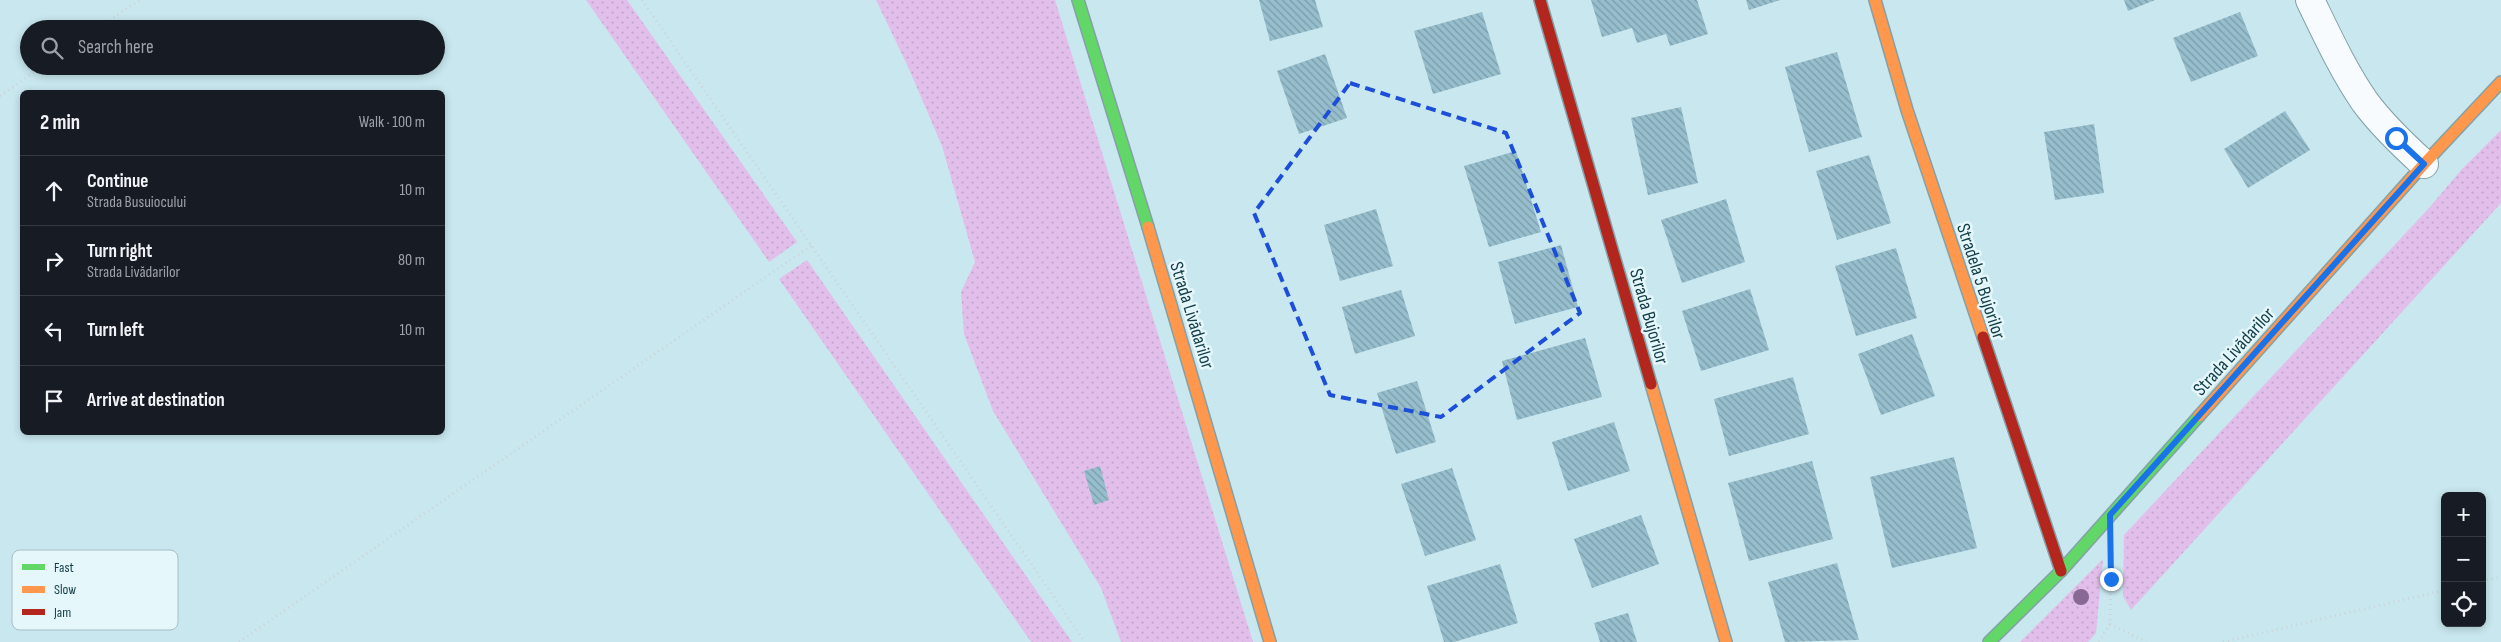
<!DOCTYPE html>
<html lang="en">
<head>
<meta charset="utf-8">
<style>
	body { margin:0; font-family:"Sofia Sans Condensed",sans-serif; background:#242831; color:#f1f3f6 }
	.controls { position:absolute; right:15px; bottom:15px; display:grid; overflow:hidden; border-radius:8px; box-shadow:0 2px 8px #0003 }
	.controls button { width:45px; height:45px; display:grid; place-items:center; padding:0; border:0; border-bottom:1px solid #363941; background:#171b24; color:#f1f3f6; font:25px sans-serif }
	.stop { position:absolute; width:15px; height:15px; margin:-11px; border:4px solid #1a73e8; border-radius:50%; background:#fff }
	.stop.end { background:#1a73e8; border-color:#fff; box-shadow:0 1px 5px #0008 }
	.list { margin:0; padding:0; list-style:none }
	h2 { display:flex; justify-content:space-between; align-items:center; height:65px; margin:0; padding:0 20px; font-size:21px }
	h2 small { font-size:16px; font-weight:400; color:#9ea1a6 }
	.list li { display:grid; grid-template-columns:32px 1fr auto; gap:15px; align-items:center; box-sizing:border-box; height:70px; padding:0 20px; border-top:1px solid #363941 }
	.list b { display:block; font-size:19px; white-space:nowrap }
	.list p { margin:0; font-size:16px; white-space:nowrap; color:#9ea1a6 }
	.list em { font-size:16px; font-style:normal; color:#9ea1a6 }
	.icon { flex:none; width:28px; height:28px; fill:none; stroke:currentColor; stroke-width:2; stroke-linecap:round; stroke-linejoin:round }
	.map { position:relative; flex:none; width:2501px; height:642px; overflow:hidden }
	.search { position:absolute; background:#171b24; box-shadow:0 2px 8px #0003; left:20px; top:20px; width:425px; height:55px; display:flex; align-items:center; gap:12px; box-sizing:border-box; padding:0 18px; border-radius:28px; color:#9ea1a6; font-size:19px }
	.panel { position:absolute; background:#171b24; box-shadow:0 2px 8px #0003; left:20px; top:90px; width:425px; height:345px; border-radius:8px }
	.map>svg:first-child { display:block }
	.grass { fill:url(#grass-dots) }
	.building { fill:url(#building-back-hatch) }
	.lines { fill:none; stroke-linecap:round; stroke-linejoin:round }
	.street-casing { stroke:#84a1a7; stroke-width:30 }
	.fast-casing { stroke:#84a1a7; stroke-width:14 }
	.slow-casing { stroke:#84a1a7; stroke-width:14 }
	.jam-casing { stroke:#84a1a7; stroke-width:14 }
	.path { stroke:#cbd5d7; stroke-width:3; stroke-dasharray:1 4; stroke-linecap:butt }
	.street { stroke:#f7fbfd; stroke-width:28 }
	.fast { stroke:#63d668; stroke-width:11 }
	.slow { stroke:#ff974d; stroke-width:11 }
	.jam { stroke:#b3261e; stroke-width:11 }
	.tree { fill:#886894 }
	.route { stroke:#1a73e8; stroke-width:6 }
	.marked { fill:none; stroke:#1d4ed8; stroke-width:4; stroke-dasharray:10 6; stroke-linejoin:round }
	.labels { text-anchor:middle; stroke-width:5; stroke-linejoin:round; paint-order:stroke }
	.street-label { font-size:19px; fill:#123d46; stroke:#e5f7fb }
	.key { fill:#e5f7fb; stroke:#a6bfc5; stroke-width:1 }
	.key-label { font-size:14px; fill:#123d46 }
</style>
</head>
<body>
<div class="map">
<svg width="2501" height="642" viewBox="0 0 2501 642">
	<defs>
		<pattern id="grass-dots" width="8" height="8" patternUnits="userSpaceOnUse" patternTransform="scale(1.25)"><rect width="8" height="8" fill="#e2bfeb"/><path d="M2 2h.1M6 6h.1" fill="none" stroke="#c1a5cb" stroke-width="1.8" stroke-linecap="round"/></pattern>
		<pattern id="building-back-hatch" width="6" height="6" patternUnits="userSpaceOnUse" patternTransform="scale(1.25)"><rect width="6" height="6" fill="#97becd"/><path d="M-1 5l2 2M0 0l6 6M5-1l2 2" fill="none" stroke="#7a9ca8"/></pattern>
	</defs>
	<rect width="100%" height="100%" fill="#c9e7ef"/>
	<g class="grass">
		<path d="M 586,0 L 627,0 L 797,242 L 769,262 Z"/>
		<path d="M 876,0 L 1055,0 L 1253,642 L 1121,642 L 1101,588 L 993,411 L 964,334 L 961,292 L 975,262 L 942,146 L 909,69 Z"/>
		<path d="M 2501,130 L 2501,203 L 2131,610 L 2123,596 L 2124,535 L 2429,208 L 2462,169 Z"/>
		<path d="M 807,260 L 1072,642 L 1031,642 L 779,279 Z"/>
		<path d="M 2103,559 L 2096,633 L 2088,642 L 2020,642 Z"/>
	</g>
	<g class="building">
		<path d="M 1259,0 L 1315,0 L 1323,27 L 1270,41 Z"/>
		<path d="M 1591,0 L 1697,0 L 1708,34 L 1670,46 L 1666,34 L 1637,43 L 1632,28 L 1602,37 Z"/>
		<path d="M 1746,0 L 1780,0 L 1749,10 Z"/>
		<path d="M 2124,0 L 2155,0 L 2128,11 Z"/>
		<path d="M 1482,12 L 1501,74 L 1433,94 L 1414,31 Z"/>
		<path d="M 2240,12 L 2258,56 L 2191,82 L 2173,38 Z"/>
		<path d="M 1837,52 L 1862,137 L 1809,152 L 1785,67 Z"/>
		<path d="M 1325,54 L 1347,118 L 1299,134 L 1277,71 Z"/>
		<path d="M 1681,107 L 1698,183 L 1648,195 L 1631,118 Z"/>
		<path d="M 2285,111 L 2310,150 L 2248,188 L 2224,149 Z"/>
		<path d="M 2094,124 L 2104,193 L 2055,200 L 2044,132 Z"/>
		<path d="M 1516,151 L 1541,232 L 1489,247 L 1464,166 Z"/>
		<path d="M 1869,155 L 1891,223 L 1837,240 L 1816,171 Z"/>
		<path d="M 1726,199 L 1745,262 L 1682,283 L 1661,220 Z"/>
		<path d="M 1376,209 L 1393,266 L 1340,281 L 1324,225 Z"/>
		<path d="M 1561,245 L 1578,307 L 1515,324 L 1498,262 Z"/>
		<path d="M 1896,248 L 1917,318 L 1856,336 L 1835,266 Z"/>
		<path d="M 1750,289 L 1769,350 L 1701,371 L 1682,311 Z"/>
		<path d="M 1401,290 L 1415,336 L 1355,354 L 1342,307 Z"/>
		<path d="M 1912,334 L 1935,396 L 1881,415 L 1858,354 Z"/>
		<path d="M 1585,338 L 1602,397 L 1517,420 L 1502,361 Z"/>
		<path d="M 1793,377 L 1809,434 L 1729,456 L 1714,399 Z"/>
		<path d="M 1417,381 L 1436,442 L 1396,454 L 1377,393 Z"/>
		<path d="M 1614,422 L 1630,471 L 1568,491 L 1552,442 Z"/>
		<path d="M 1954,457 L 1977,548 L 1892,568 L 1870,477 Z"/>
		<path d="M 1812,461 L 1833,539 L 1749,561 L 1728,483 Z"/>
		<path d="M 1100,466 L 1109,500 L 1094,505 L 1084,471 Z"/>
		<path d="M 1452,468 L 1476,540 L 1425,556 L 1401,484 Z"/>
		<path d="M 1641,515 L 1659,564 L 1592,588 L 1574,539 Z"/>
		<path d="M 1837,563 L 1859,640 L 1785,642 L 1768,582 Z"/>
		<path d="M 1500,564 L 1518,623 L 1454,642 L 1444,642 L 1427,586 Z"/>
		<path d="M 1628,613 L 1637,642 L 1600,642 L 1594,623 Z"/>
	</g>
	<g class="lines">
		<defs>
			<path id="street" d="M 2310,0 C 2327,35 2343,70 2365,102 C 2382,125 2403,145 2424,164"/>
			<g id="fast">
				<path d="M 1078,0 L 1148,227"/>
				<path d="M 1989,642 L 2061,571 L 2199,416"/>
			</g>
			<g id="slow">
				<path d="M 1875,0 L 1907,110 L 1983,337"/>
				<path d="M 1148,227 L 1270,642"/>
				<path d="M 1651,384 L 1726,642"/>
				<path d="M 2199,416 L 2424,164 L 2501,82"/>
			</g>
			<g id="jam">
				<path d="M 1540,0 L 1651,384"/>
				<path d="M 1983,337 L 2061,571"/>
			</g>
		</defs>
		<use href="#street" class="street-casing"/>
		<use href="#fast" class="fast-casing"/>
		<use href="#slow" class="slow-casing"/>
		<use href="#jam" class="jam-casing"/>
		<g class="path">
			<path d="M 642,0 L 1085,642"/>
			<path d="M 97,29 L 139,0"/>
			<path d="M 0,96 L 43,66"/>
			<path d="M 2482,581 L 2501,577"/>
			<path d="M 2110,624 L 2146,642"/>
			<path d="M 239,642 L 812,245"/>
			<path d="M 2099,642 L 2110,624 L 2111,565"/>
			<path d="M 2223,642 L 2445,590"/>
		</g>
		<use href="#street" class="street"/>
		<use href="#fast" class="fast"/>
		<use href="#slow" class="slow"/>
		<use href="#jam" class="jam"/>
	</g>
	<circle class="tree" cx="2081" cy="597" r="8"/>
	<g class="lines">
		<path class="route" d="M 2111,579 L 2110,515 L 2424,164 L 2396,138"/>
	</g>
	<path class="marked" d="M 1350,83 L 1506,133 L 1580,313 L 1441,417 L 1330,395 L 1254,213 Z"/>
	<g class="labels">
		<g class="street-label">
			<text transform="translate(1982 281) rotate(72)" y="7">Stradela 5 Bujorilor</text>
			<text transform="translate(1193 315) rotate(73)" y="7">Strada Livădarilor</text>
			<text transform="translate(1650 316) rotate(74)" y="7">Strada Bujorilor</text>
			<text transform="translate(2233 351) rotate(-48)" y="7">Strada Livădarilor</text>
		</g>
	</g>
	<rect x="12" y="550" width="166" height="80" rx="8" class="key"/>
	<rect x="22" y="564" width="23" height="6" fill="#63d668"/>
	<rect x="22" y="586" width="23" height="7" fill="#ff974d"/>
	<rect x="22" y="609" width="23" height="6" fill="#b3261e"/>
	<g class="key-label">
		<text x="54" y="572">Fast</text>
		<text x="54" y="594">Slow</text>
		<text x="54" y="617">Jam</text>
	</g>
</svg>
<div class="controls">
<button>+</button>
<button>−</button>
<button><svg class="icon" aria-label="locate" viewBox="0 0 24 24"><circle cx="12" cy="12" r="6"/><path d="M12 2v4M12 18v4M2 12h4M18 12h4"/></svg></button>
</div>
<div class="stop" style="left:2396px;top:138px"></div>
<div class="stop end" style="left:2111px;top:579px"></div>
<div class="search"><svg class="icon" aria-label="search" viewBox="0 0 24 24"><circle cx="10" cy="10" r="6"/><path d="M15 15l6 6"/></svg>Search here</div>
<section class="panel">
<h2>2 min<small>Walk · 100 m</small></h2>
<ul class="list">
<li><svg class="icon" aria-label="ahead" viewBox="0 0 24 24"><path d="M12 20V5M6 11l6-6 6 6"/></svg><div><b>Continue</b><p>Strada Busuiocului</p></div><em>10 m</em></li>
<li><svg class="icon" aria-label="right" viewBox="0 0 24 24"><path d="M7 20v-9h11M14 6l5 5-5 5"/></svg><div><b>Turn right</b><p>Strada Livădarilor</p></div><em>80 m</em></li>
<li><svg class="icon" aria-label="left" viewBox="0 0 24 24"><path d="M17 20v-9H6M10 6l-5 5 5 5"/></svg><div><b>Turn left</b></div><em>10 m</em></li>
<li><svg class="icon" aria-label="arrive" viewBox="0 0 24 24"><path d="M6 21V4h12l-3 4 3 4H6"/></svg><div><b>Arrive at destination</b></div></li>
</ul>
</section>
</div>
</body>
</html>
